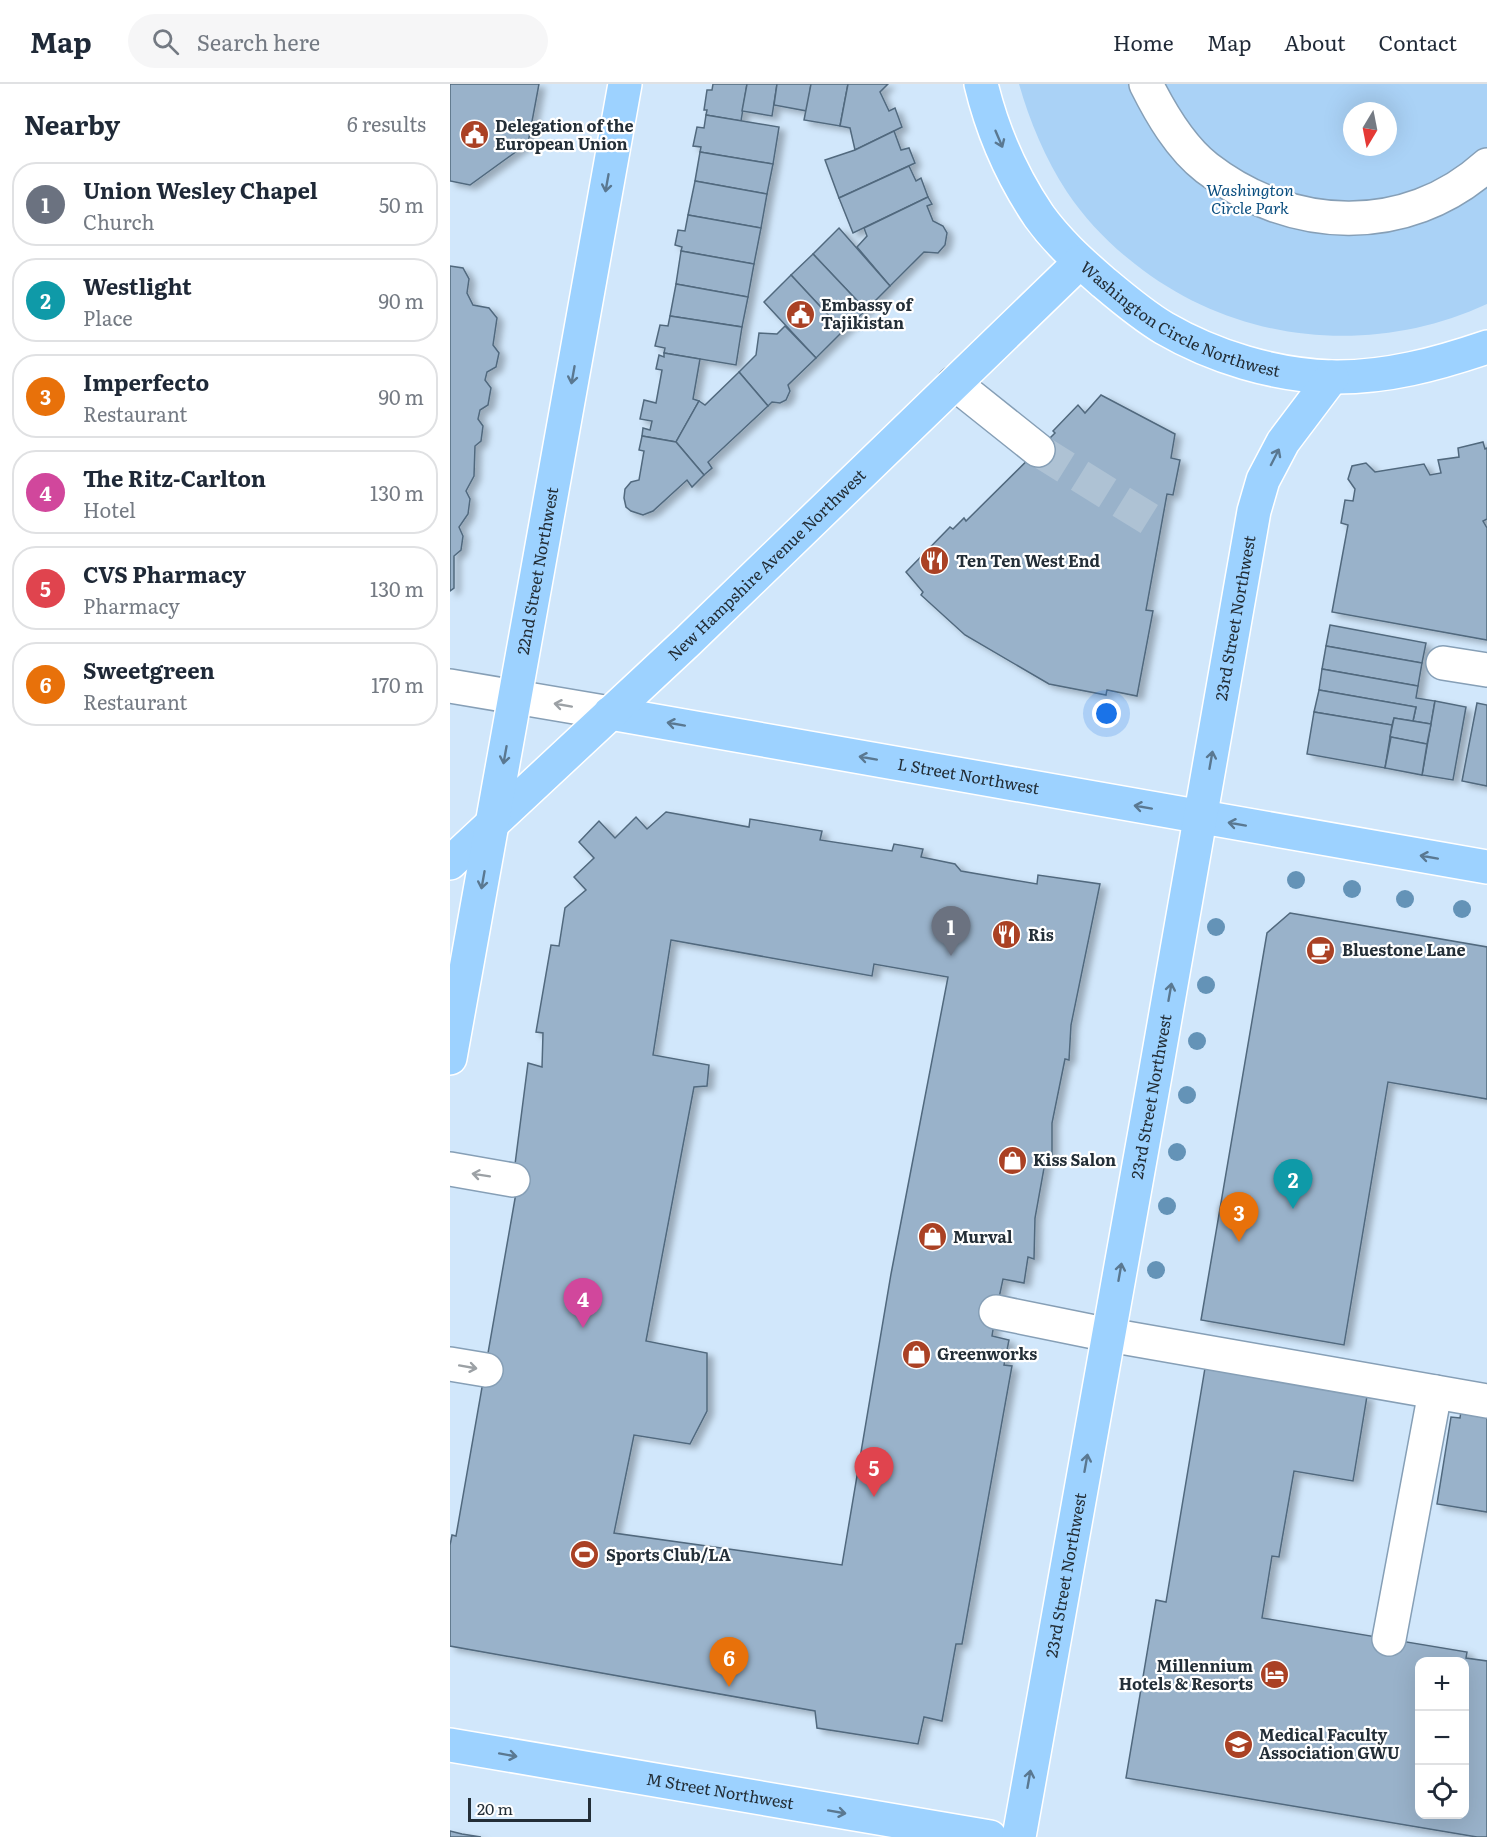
<!DOCTYPE html>
<html lang="en">
<head>
<meta charset="utf-8">
<style>
	body { margin:0; font-family:Literata,serif; background:#f6f6f7; color:#1f2937 }
	.controls { position:absolute; right:18px; bottom:18px; display:grid; overflow:hidden; border-radius:12px; box-shadow:0 6px 24px #0002 }
	.controls button { width:54px; height:54px; display:grid; place-items:center; padding:0; border:0; border-bottom:2px solid #e0e1e3; background:#fff; color:#1f2937; font:30px sans-serif }
	.compass { position:absolute; left:893px; top:18px; width:54px; height:54px; border-radius:50%; background:#fff; box-shadow:0 6px 24px #0002; rotate:190deg }
	.scale { position:absolute; left:18px; bottom:15px; width:123px; box-sizing:border-box; padding-left:6px; border:3px solid #232e37; border-top:0; font-size:16px; line-height:21px; white-space:nowrap; color:#232e37; -webkit-text-stroke:4px #fff; paint-order:stroke }
	.you { position:absolute; left:657px; top:630px; width:21px; height:21px; margin:-15px; border:4px solid #fff; border-radius:50%; background:#1a73e8; box-shadow:0 0 0 9px #1a73e833 }
	.badge { display:grid; place-items:center; width:39px; height:39px; border-radius:50%; background:#111827; color:#fff; font-size:20px; font-weight:700 }
	.pin { position:absolute; translate:-50% -50px; filter:drop-shadow(0 2px 3px #0008) }
	.pin::after { content:''; position:absolute; top:32px; width:21px; height:18px; background:inherit; clip-path:polygon(0 0,100% 0,50% 100%) }
	.list { margin:0; padding:0; list-style:none }
	h2 { display:flex; justify-content:space-between; align-items:center; height:78px; margin:0; padding:0 24px; font-size:26px }
	h2 small { font-size:20px; font-weight:400; color:#747a83 }
	.list li { display:grid; grid-template-columns:39px 1fr auto; gap:18px; align-items:center; box-sizing:border-box; height:84px; margin:0 12px 12px; padding:0 12px; border:2px solid #e0e1e3; border-radius:24px }
	.list b { display:block; font-size:22px; white-space:nowrap }
	.list p { margin:0; font-size:20px; white-space:nowrap; color:#747a83 }
	.list em { font-size:20px; font-style:normal; color:#747a83 }
	.icon { flex:none; width:33px; height:33px; fill:none; stroke:currentColor; stroke-width:2; stroke-linecap:round; stroke-linejoin:round }
	.map { position:relative; flex:none; width:1037px; height:1753px; overflow:hidden }
	header { display:flex; align-items:center; gap:36px; box-sizing:border-box; height:84px; padding:0 30px; background:#fff; border-bottom:2px solid #e0e1e3 }
	header strong { font-size:28px }
	nav { display:flex; gap:33px; margin-inline-start:auto; font-size:21px }
	.search { width:420px; height:54px; background:#f6f6f7; display:flex; align-items:center; gap:15px; box-sizing:border-box; padding:0 21px; border-radius:33px; color:#747a83; font-size:22px }
	main { display:flex }
	aside { flex:1; background:#fff }
	.map>svg:first-child { display:block }
	.green { fill:#aad2f6; fill-rule:evenodd }
	.building { fill:#99b2ca; stroke:#51697e; stroke-width:1.5; fill-rule:evenodd; filter:url(#shadow) }
	.lines { fill:none; stroke-linecap:round; stroke-linejoin:round }
	.minor-tunnel { stroke:#aec2d4; stroke-width:33; stroke-dasharray:33 16; stroke-linecap:butt }
	.minor-casing { stroke:#869fb6; stroke-width:36 }
	.major-casing { stroke:#fff; stroke-width:36 }
	.minor { stroke:#fff; stroke-width:33 }
	.major { stroke:#9dd2ff; stroke-width:33 }
	.tree { fill:#6493b7 }
	.oneway { stroke:#5a7891 }
	.oneway2 { stroke:#9ca1a5 }
	.labels { text-anchor:middle; stroke-width:4.5; stroke-linejoin:round; paint-order:stroke }
	.poi-label { font-size:16px; font-weight:bold; fill:#232e37; stroke:#fff; text-anchor:start }
	.park-label { font-size:16px; font-style:italic; fill:#0b4f80; stroke:#fff }
	.street-label { font-size:16px; fill:#232e37; stroke:#fff }
</style>
</head>
<body>
<header>
<strong>Map</strong>
<div class="search"><svg class="icon" aria-label="search" viewBox="0 0 24 24"><circle cx="10" cy="10" r="6"/><path d="M15 15l6 6"/></svg>Search here</div>
<nav><a>Home</a><a>Map</a><a>About</a><a>Contact</a></nav>
</header>
<main>
<aside>
<h2>Nearby<small>6 results</small></h2>
<ul class="list">
<li><span class="badge" style="background:#6b7280">1</span><div><b>Union Wesley Chapel</b><p>Church</p></div><em>50 m</em></li>
<li><span class="badge" style="background:#0f9aa8">2</span><div><b>Westlight</b><p>Place</p></div><em>90 m</em></li>
<li><span class="badge" style="background:#e8710a">3</span><div><b>Imperfecto</b><p>Restaurant</p></div><em>90 m</em></li>
<li><span class="badge" style="background:#d1479c">4</span><div><b>The Ritz-Carlton</b><p>Hotel</p></div><em>130 m</em></li>
<li><span class="badge" style="background:#e0444e">5</span><div><b>CVS Pharmacy</b><p>Pharmacy</p></div><em>130 m</em></li>
<li><span class="badge" style="background:#e8710a">6</span><div><b>Sweetgreen</b><p>Restaurant</p></div><em>170 m</em></li>
</ul>
</aside>
<div class="map">
<svg width="1037" height="1753" viewBox="0 0 1037 1753">
	<defs>
		<filter id="shadow"><feDropShadow dx="6" dy="4" stdDeviation="3" flood-color="#0004"/></filter>
	</defs>
	<rect width="100%" height="100%" fill="#d1e7fb"/>
	<path class="green" d="M 569,0 L 1037,0 L 1037,220 C 922,273 786,260 685,180 C 659,160 635,135 617,108 C 595,74 580,38 569,0 ZM 902,27 L 938,27 L 938,63 L 902,63 Z"/>
	<g class="building">
		<path d="M 0,0 L 89,0 L 78,59 L 20,101 L 0,97 Z"/>
		<path d="M 263,0 L 297,0 L 291,37 L 256,31 L 257,26 L 254,26 L 257,6 L 262,6 Z"/>
		<path d="M 297,0 L 327,0 L 322,32 L 292,27 Z"/>
		<path d="M 327,0 L 361,0 L 357,27 L 324,21 Z"/>
		<path d="M 361,0 L 398,0 L 390,42 L 354,36 Z"/>
		<path d="M 398,0 L 438,0 L 430,8 L 439,27 L 445,24 L 452,43 L 405,66 L 400,44 L 390,42 Z"/>
		<path d="M 256,31 L 329,43 L 323,80 L 250,68 L 251,63 L 243,62 L 247,43 L 254,44 Z"/>
		<path d="M 444,47 L 451,66 L 459,64 L 465,79 L 389,114 L 375,76 L 405,66 Z"/>
		<path d="M 250,68 L 323,80 L 317,110 L 245,97 Z"/>
		<path d="M 459,82 L 466,97 L 471,94 L 478,113 L 403,149 L 389,114 Z"/>
		<path d="M 245,97 L 317,110 L 311,144 L 238,131 Z"/>
		<path d="M 478,113 L 482,120 L 477,122 L 483,137 L 493,142 L 497,149 L 495,161 L 488,169 L 474,168 L 440,202 L 407,163 L 417,152 L 414,144 Z"/>
		<path d="M 238,131 L 311,144 L 304,180 L 231,167 L 232,163 L 225,161 L 228,146 L 235,147 Z"/>
		<path d="M 389,144 L 440,202 L 416,226 L 363,170 Z"/>
		<path d="M 231,167 L 304,180 L 298,213 L 226,200 Z"/>
		<path d="M 363,170 L 416,226 L 393,247 L 341,191 Z"/>
		<path d="M 0,182 L 13,184 L 19,195 L 17,209 L 23,221 L 39,224 L 47,234 L 43,261 L 49,269 L 46,283 L 37,288 L 35,296 L 41,304 L 38,321 L 30,326 L 28,335 L 33,342 L 31,357 L 25,362 L 24,392 L 16,407 L 20,415 L 18,430 L 9,443 L 13,452 L 11,466 L 4,472 L 4,504 L 0,507 Z"/>
		<path d="M 341,191 L 393,247 L 366,274 L 314,218 Z"/>
		<path d="M 226,200 L 298,213 L 292,243 L 220,232 Z"/>
		<path d="M 220,232 L 292,243 L 286,281 L 214,269 L 215,264 L 205,262 L 210,241 L 218,242 Z"/>
		<path d="M 335,242 L 366,274 L 338,301 L 340,307 L 336,316 L 330,319 L 322,318 L 318,322 L 289,288 L 306,271 L 309,249 L 327,250 Z"/>
		<path d="M 214,269 L 250,275 L 243,315 L 249,317 L 226,358 L 192,352 L 193,344 L 200,346 L 202,337 L 190,335 L 194,316 L 206,319 L 212,286 L 206,285 L 209,271 L 214,273 Z"/>
		<path d="M 289,288 L 318,322 L 258,378 L 262,384 L 254,391 L 226,358 L 249,317 L 255,321 Z"/>
		<path d="M 651,311 L 725,350 L 721,374 L 730,376 L 723,411 L 717,410 L 696,526 L 703,527 L 687,612 L 657,606 L 656,611 L 599,600 L 515,551 L 471,511 L 473,508 L 456,488 L 500,443 L 503,445 L 514,434 L 516,437 L 605,349 L 603,347 L 628,321 L 635,329 Z"/>
		<path d="M 192,352 L 226,358 L 254,391 L 242,403 L 237,396 L 203,427 L 193,431 L 181,427 L 176,423 L 174,414 L 175,405 L 181,398 L 189,396 L 194,367 L 189,366 Z"/>
		<path d="M 1033,358 L 1035,365 L 1037,364 L 1037,435 L 1033,437 L 1037,444 L 1037,556 L 882,528 L 898,441 L 891,439 L 895,416 L 903,417 L 905,405 L 898,395 L 902,382 L 916,379 L 925,388 L 974,380 L 980,391 L 991,389 L 988,376 L 1009,373 L 1008,364 Z"/>
		<path d="M 880,541 L 976,559 L 972,579 L 876,562 Z"/>
		<path d="M 876,562 L 972,579 L 968,602 L 872,585 Z"/>
		<path d="M 872,585 L 968,602 L 966,614 L 985,617 L 981,640 L 963,637 L 966,623 L 869,606 Z"/>
		<path d="M 869,606 L 966,623 L 963,637 L 944,634 L 942,641 L 864,628 Z"/>
		<path d="M 985,617 L 1016,623 L 1003,696 L 972,691 Z"/>
		<path d="M 1027,619 L 1037,621 L 1037,702 L 1012,697 Z"/>
		<path d="M 864,628 L 942,641 L 935,684 L 857,670 Z"/>
		<path d="M 944,634 L 981,640 L 977,660 L 940,653 Z"/>
		<path d="M 941,653 L 977,660 L 972,691 L 935,684 Z"/>
		<path d="M 216,728 L 299,743 L 300,735 L 372,747 L 370,756 L 442,767 L 444,760 L 473,765 L 471,773 L 505,780 L 511,787 L 587,800 L 588,791 L 650,800 L 621,941 L 619,976 L 615,975 L 602,1039 L 602,1074 L 596,1073 L 585,1134 L 584,1175 L 578,1173 L 574,1199 L 553,1195 L 546,1228 L 542,1252 L 559,1256 L 554,1281 L 562,1282 L 512,1560 L 506,1560 L 492,1637 L 474,1633 L 468,1660 L 367,1644 L 365,1627 L 0,1562 L 0,1461 L 2,1451 L 6,1452 L 66,1109 L 63,1096 L 78,979 L 92,983 L 93,949 L 86,948 L 101,861 L 109,862 L 115,824 L 136,806 L 124,793 L 144,774 L 129,758 L 149,737 L 165,754 L 186,733 L 197,745 ZM 221,856 L 422,892 L 424,880 L 498,893 L 441,1190 L 392,1481 L 164,1449 L 184,1351 L 240,1360 L 257,1327 L 257,1269 L 196,1257 L 244,1003 L 257,1002 L 259,981 L 203,971 Z"/>
		<path d="M 840,829 L 1037,863 L 1037,1015 L 938,998 L 894,1261 L 751,1236 L 817,849 Z"/>
		<path d="M 755,1284 L 917,1312 L 903,1397 L 844,1387 L 829,1473 L 822,1472 L 812,1534 L 1017,1568 L 1016,1574 L 1037,1577 L 1037,1753 L 1027,1753 L 676,1694 L 706,1516 L 716,1518 ZM 970,1578 L 1014,1578 L 1014,1730 L 970,1730 Z"/>
		<path d="M 1011,1327 L 1037,1331 L 1037,1428 L 987,1420 L 1001,1333 L 1010,1334 Z"/>
		<path d="M 0,1747 L 12,1750 L 31,1753 L 0,1753 Z"/>
	</g>
	<g class="lines">
		<path class="minor-tunnel" d="M 588,366 L 712,443"/>
		<defs>
			<g id="minor">
				<path d="M 696,0 C 711,30 730,63 757,84 C 841,149 956,154 1037,81"/>
				<path d="M 504,299 L 588,366"/>
				<path d="M 993,579 L 1037,586"/>
				<path d="M 0,602 L 160,629"/>
				<path d="M 0,1085 L 63,1096"/>
				<path d="M 546,1228 L 659,1251 L 1037,1317"/>
				<path d="M 0,1280 L 36,1286"/>
				<path d="M 939,1555 L 985,1308"/>
			</g>
			<g id="major">
				<path id="s1" d="M 531,0 C 542,46 562,92 589,132 C 607,157 629,177 652,197 C 671,213 692,231 714,244 C 764,273 824,291 882,293 C 936,294 987,280 1037,263"/>
				<path id="s2" d="M 160,629 L 1037,783"/>
				<path id="s3" d="M 0,779 L 238,557 L 630,178"/>
				<path id="s4" d="M 0,974 L 175,0"/>
				<path id="s5" d="M 0,1661 L 540,1753"/>
				<path id="s6" d="M 569,1753 L 706,986 L 804,427 L 813,396 L 833,358 L 882,293"/>
			</g>
		</defs>
		<use href="#minor" class="minor-casing"/>
		<use href="#major" class="major-casing"/>
		<use href="#minor" class="minor"/>
		<use href="#major" class="major"/>
	</g>
	<g class="tree">
		<circle cx="846" cy="796" r="9"/>
		<circle cx="902" cy="805" r="9"/>
		<circle cx="955" cy="815" r="9"/>
		<circle cx="1012" cy="825" r="9"/>
		<circle cx="766" cy="843" r="9"/>
		<circle cx="756" cy="901" r="9"/>
		<circle cx="747" cy="957" r="9"/>
		<circle cx="737" cy="1011" r="9"/>
		<circle cx="727" cy="1068" r="9"/>
		<circle cx="717" cy="1122" r="9"/>
		<circle cx="706" cy="1186" r="9"/>
	</g>
	<defs><path id="oneway-shaft" d="M-6 0H5M1.5-3L5.5 0L1.5 3" fill="none" stroke-width="1.6" stroke-linecap="round" stroke-linejoin="round" transform="scale(1.5)"/></defs>
	<g class="oneway">
		<use href="#oneway-shaft" transform="translate(549 55) rotate(67)"/>
		<use href="#oneway-shaft" transform="translate(157 99) rotate(100)"/>
		<use href="#oneway-shaft" transform="translate(123 291) rotate(100)"/>
		<use href="#oneway-shaft" transform="translate(825 373) rotate(-63)"/>
		<use href="#oneway-shaft" transform="translate(226 640) rotate(-170)"/>
		<use href="#oneway-shaft" transform="translate(55 671) rotate(100)"/>
		<use href="#oneway-shaft" transform="translate(418 674) rotate(-170)"/>
		<use href="#oneway-shaft" transform="translate(761 676) rotate(-80)"/>
		<use href="#oneway-shaft" transform="translate(693 723) rotate(-170)"/>
		<use href="#oneway-shaft" transform="translate(787 740) rotate(-170)"/>
		<use href="#oneway-shaft" transform="translate(979 773) rotate(-170)"/>
		<use href="#oneway-shaft" transform="translate(33 796) rotate(100)"/>
		<use href="#oneway-shaft" transform="translate(720 908) rotate(-80)"/>
		<use href="#oneway-shaft" transform="translate(670 1188) rotate(-80)"/>
		<use href="#oneway-shaft" transform="translate(636 1379) rotate(-80)"/>
		<use href="#oneway-shaft" transform="translate(58 1671) rotate(10)"/>
		<use href="#oneway-shaft" transform="translate(579 1695) rotate(-80)"/>
		<use href="#oneway-shaft" transform="translate(387 1728) rotate(10)"/>
	</g>
	<g class="oneway2">
		<use href="#oneway-shaft" transform="translate(113 621) rotate(-170)"/>
		<use href="#oneway-shaft" transform="translate(31 1091) rotate(-171)"/>
		<use href="#oneway-shaft" transform="translate(18 1283) rotate(10)"/>
	</g>
	<defs>
		<symbol id="civic-disc" viewBox="-11 -11 22 22"><circle r="9.5" fill="#aa4124" stroke="#fff"/><path d="M-.6-6.5H3V-4.5H.6V-3L4-1V1h2V6H-6V1h2V-1L-.6-3ZM-1.2 2.5V6h2.4V2.5Z" fill="#fff"/></symbol>
		<symbol id="restaurant-disc" viewBox="-11 -11 22 22"><circle r="9.5" fill="#aa4124" stroke="#fff"/><path d="M-5-6h1v4h1v-4h1v4h1v-4h1v5L-1.5 .5V6h-2V.5L-5-1ZM5-6V6H3V1.5H1.5Q1.5-4 5-6Z" fill="#fff"/></symbol>
		<symbol id="cafe-disc" viewBox="-11 -11 22 22"><circle r="9.5" fill="#aa4124" stroke="#fff"/><path d="M-5.5-4.5H6V0H3Q3 3.5 0 3.5H-2.5Q-5.5 3.5-5.5 0ZM3-3.2v2h1.7v-2ZM-6 4.5H4V6H-6Z" fill="#fff"/></symbol>
		<symbol id="shop-disc" viewBox="-11 -11 22 22"><circle r="9.5" fill="#aa4124" stroke="#fff"/><path d="M-5-2.5h2.3a2.7 3.5 0 0 1 5.4 0H5L5.5 6h-11ZM-1.5-2.5h3a1.5 2.3 0 0 0-3 0Z" fill="#fff"/></symbol>
		<symbol id="stadium-disc" viewBox="-11 -11 22 22"><circle r="9.5" fill="#aa4124" stroke="#fff"/><path d="M0-5a6.5 5 0 1 0 0 10a6.5 5 0 1 0 0-10ZM-3.5-1.8h7v3.6h-7Z" fill="#fff"/></symbol>
		<symbol id="hotel-disc" viewBox="-11 -11 22 22"><circle r="9.5" fill="#aa4124" stroke="#fff"/><path d="M-6-4.5h1.5V1H6V5H4.5V3h-9V5H-6ZM-4 0a1.8 1.8 0 1 1 3.6 0ZM.5 0V-2.5h3Q6-2.5 6 0Z" fill="#fff"/></symbol>
		<symbol id="university-disc" viewBox="-11 -11 22 22"><circle r="9.5" fill="#aa4124" stroke="#fff"/><path d="M0-5L7-2L0 1L-7-2ZM-4 1L0 2.5L4 1V4Q0 6-4 4Z" fill="#fff"/></symbol>
	</defs>
	<g fill-rule="evenodd">
		<use href="#civic-disc" x="8" y="34" width="33" height="33"/>
		<use href="#civic-disc" x="334" y="214" width="33" height="33"/>
		<use href="#restaurant-disc" x="468" y="460" width="33" height="33"/>
		<use href="#restaurant-disc" x="540" y="834" width="33" height="33"/>
		<use href="#cafe-disc" x="854" y="850" width="33" height="33"/>
		<use href="#shop-disc" x="546" y="1060" width="33" height="33"/>
		<use href="#shop-disc" x="466" y="1136" width="33" height="33"/>
		<use href="#shop-disc" x="450" y="1254" width="33" height="33"/>
		<use href="#stadium-disc" x="118" y="1454" width="33" height="33"/>
		<use href="#hotel-disc" x="808" y="1574" width="33" height="33"/>
		<use href="#university-disc" x="772" y="1644" width="33" height="33"/>
	</g>
	<g class="labels">
		<g class="poi-label">
			<text x="45" y="48">Delegation of the<tspan x="45" dy="18">European Union</tspan></text>
			<text x="371" y="227">Embassy of<tspan x="371" dy="18">Tajikistan</tspan></text>
			<text x="506" y="483">Ten Ten West End</text>
			<text x="578" y="857">Ris</text>
			<text x="892" y="872">Bluestone Lane</text>
			<text x="583" y="1082">Kiss Salon</text>
			<text x="503" y="1159">Murval</text>
			<text x="487" y="1276">Greenworks</text>
			<text x="156" y="1477">Sports Club/LA</text>
			<text x="803" y="1588" text-anchor="end">Millennium<tspan x="803" dy="18">Hotels &amp; Resorts</tspan></text>
			<text x="809" y="1657">Medical Faculty<tspan x="809" dy="18">Association GWU</tspan></text>
		</g>
		<g class="park-label">
			<text x="800" y="112">Washington<tspan x="800" dy="18">Circle Park</tspan></text>
		</g>
		<g class="street-label">
			<text dy="6" stroke="none"><textPath href="#s1" startOffset="324">Washington Circle Northwest</textPath></text>
			<text dy="6" stroke="none"><textPath href="#s3" startOffset="435">New Hampshire Avenue Northwest</textPath></text>
			<text dy="6" stroke="none"><textPath href="#s4" startOffset="495">22nd Street Northwest</textPath></text>
			<text dy="6" stroke="none"><textPath href="#s6" startOffset="1238">23rd Street Northwest</textPath></text>
			<text dy="6" stroke="none"><textPath href="#s2" startOffset="364">L Street Northwest</textPath></text>
			<text dy="6" stroke="none"><textPath href="#s6" startOffset="752">23rd Street Northwest</textPath></text>
			<text dy="6" stroke="none"><textPath href="#s6" startOffset="266">23rd Street Northwest</textPath></text>
			<text dy="6" stroke="none"><textPath href="#s5" startOffset="274">M Street Northwest</textPath></text>
		</g>
	</g>
</svg>
<div class="controls">
<button>+</button>
<button>−</button>
<button><svg class="icon" aria-label="locate" viewBox="0 0 24 24"><circle cx="12" cy="12" r="6"/><path d="M12 2v4M12 18v4M2 12h4M18 12h4"/></svg></button>
</div>
<svg class="compass" viewBox="-18 -18 36 36"><path d="M0-13l5 13h-10z" fill="#e53935"/><path d="M0 13l5-13h-10z" fill="#747a83"/></svg>
<div class="scale">20 m</div>
<div class="you"></div>
<div class="pin badge" style="left:501px;top:872px;background:#6b7280">1</div>
<div class="pin badge" style="left:843px;top:1125px;background:#0f9aa8">2</div>
<div class="pin badge" style="left:789px;top:1158px;background:#e8710a">3</div>
<div class="pin badge" style="left:133px;top:1244px;background:#d1479c">4</div>
<div class="pin badge" style="left:424px;top:1413px;background:#e0444e">5</div>
<div class="pin badge" style="left:279px;top:1603px;background:#e8710a">6</div>
</div>
</main>
</body>
</html>
